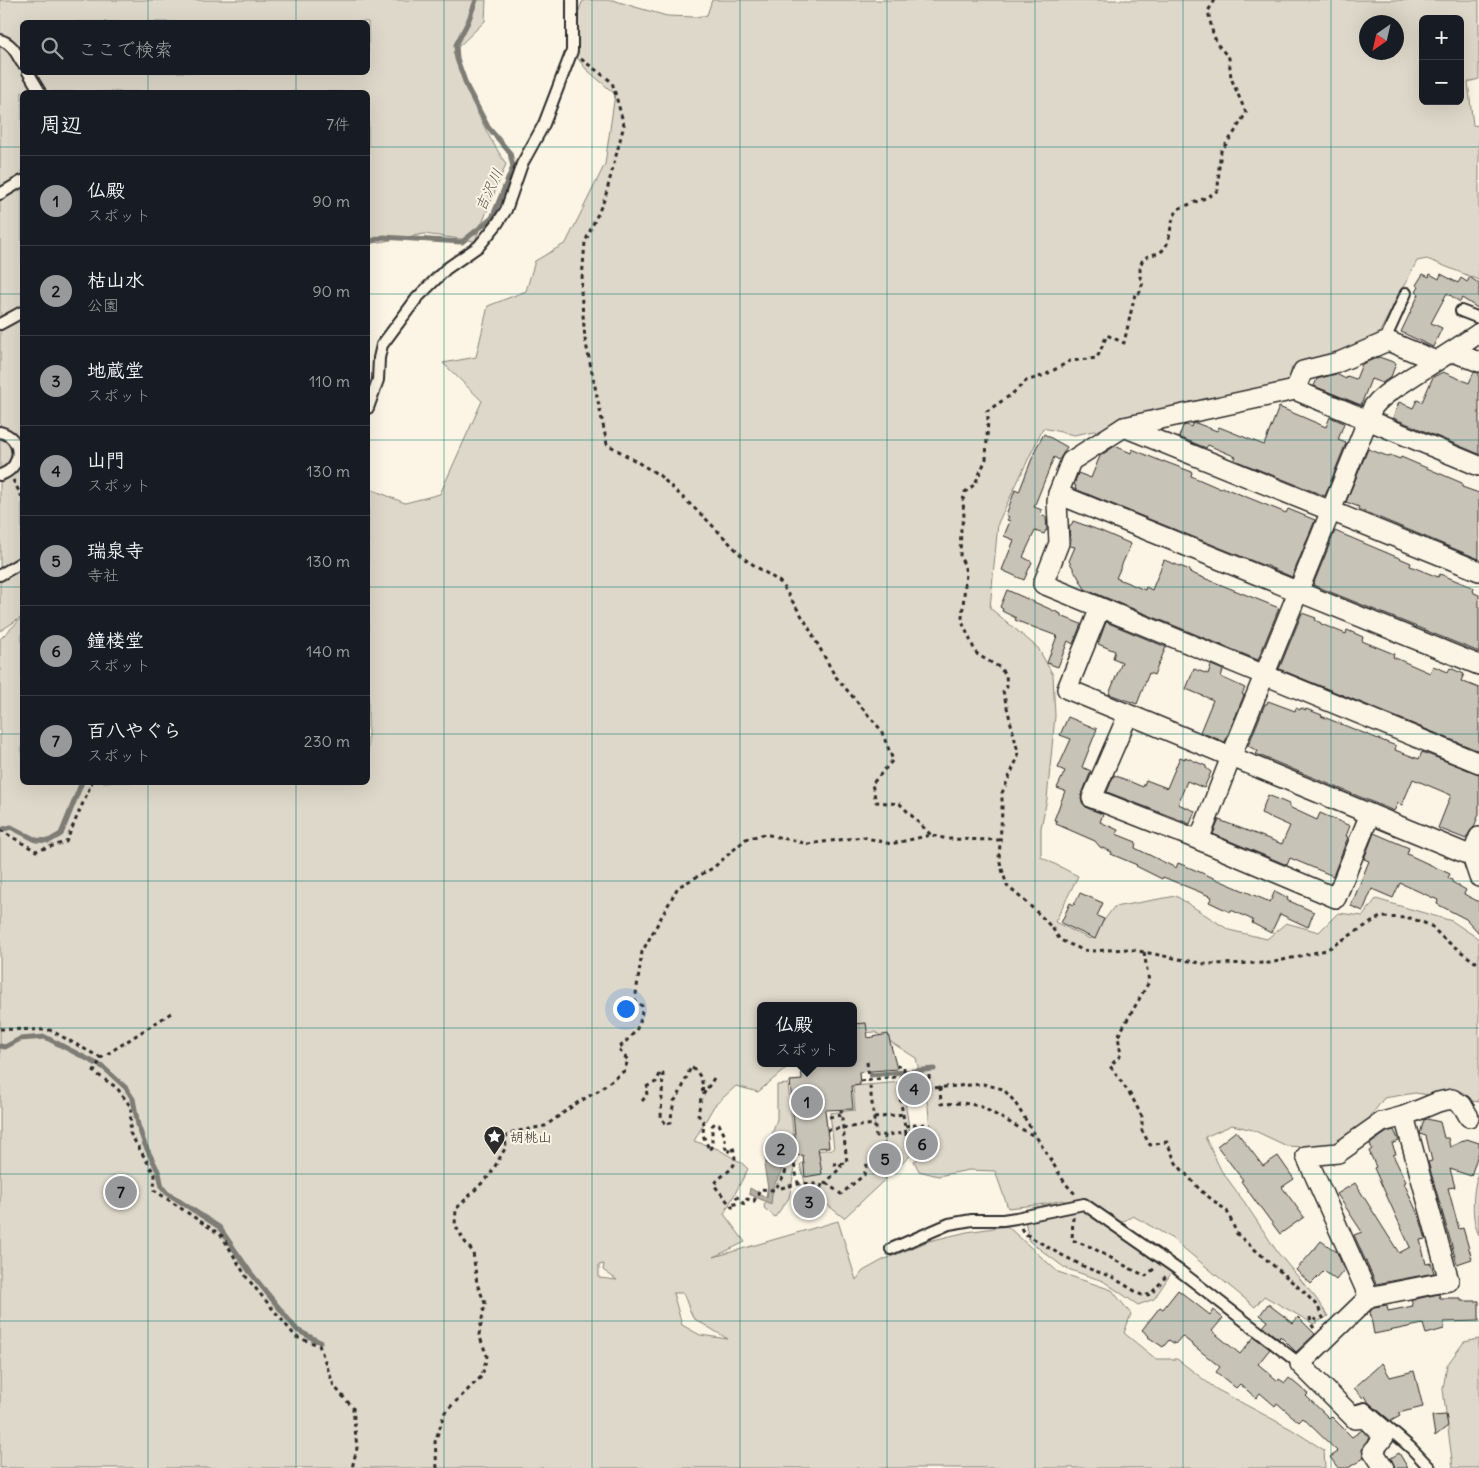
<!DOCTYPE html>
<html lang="ja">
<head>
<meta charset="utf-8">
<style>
	body { margin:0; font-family:Delius,"Klee One",sans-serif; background:#242831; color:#f1f3f6 }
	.controls { position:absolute; right:15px; top:15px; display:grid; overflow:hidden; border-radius:8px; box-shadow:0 5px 20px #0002 }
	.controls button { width:45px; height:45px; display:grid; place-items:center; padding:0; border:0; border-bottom:1px solid #363941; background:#171b24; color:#f1f3f6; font:25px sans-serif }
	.compass { position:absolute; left:1359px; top:15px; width:45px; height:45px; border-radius:50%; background:#171b24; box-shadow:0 5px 20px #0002; rotate:214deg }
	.you { position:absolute; left:625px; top:1008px; width:18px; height:18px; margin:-12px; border:4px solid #fff; border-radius:50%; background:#1a73e8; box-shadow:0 0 0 8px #1a73e833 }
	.badge { display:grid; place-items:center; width:32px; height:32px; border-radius:50%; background:#98999b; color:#111; font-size:16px; font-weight:700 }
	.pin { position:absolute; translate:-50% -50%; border:2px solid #fff; box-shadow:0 1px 5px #0006 }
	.popup { position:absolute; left:757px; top:1002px; width:100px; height:65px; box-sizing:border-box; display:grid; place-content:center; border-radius:8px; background:#171b24; filter:drop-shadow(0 1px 4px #0005); font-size:16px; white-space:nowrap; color:#9ea1a6 }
	.popup b { font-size:19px; color:#f1f3f6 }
	.popup::after { content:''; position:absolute; left:50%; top:100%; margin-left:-10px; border:10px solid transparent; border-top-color:#171b24 }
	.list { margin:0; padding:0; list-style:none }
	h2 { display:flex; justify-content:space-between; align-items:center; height:65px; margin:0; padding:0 20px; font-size:21px }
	h2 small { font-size:16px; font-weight:400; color:#9ea1a6 }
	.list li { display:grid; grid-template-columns:32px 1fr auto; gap:15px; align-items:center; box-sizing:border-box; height:90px; padding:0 20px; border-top:1px solid #363941 }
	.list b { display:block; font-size:19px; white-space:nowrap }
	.list p { margin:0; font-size:16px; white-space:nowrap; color:#9ea1a6 }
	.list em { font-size:16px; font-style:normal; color:#9ea1a6 }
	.icon { flex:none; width:28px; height:28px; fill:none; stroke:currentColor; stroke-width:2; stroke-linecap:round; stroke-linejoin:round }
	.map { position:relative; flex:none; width:1479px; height:1468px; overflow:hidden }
	.search { position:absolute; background:#171b24; box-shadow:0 5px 20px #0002; left:20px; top:20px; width:350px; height:55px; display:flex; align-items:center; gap:12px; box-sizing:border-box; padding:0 18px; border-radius:8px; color:#9ea1a6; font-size:19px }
	.panel { position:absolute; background:#171b24; box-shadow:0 5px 20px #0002; left:20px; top:90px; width:350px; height:695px; border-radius:8px }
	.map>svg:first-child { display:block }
	.green { fill:#ded8ca; stroke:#84827a; fill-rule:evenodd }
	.water { fill:#b4b0a5; stroke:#7d7b74 }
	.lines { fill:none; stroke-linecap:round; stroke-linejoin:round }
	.stream { stroke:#7d7b74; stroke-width:5 }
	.building { fill:#c8c3b7; stroke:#2b2b2b }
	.service-casing { stroke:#2b2b2b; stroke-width:14 }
	.minor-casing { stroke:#2b2b2b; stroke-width:22 }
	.path { stroke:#2b2b2b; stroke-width:3; stroke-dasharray:4 4; stroke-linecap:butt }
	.service { stroke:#fcf5e5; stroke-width:10 }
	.minor { stroke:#fcf5e5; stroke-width:19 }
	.grid { fill:none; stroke:#0f766e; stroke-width:1; stroke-opacity:0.55 }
	.labels { text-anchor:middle; stroke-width:4; stroke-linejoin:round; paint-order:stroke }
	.poi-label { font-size:14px; fill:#2b2b2b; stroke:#fcf5e5; text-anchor:start }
	.water-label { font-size:15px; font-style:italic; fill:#545350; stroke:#fcf5e5 }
</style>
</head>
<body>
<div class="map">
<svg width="1479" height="1468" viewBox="0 0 1479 1468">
	<rect width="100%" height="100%" fill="#fcf5e5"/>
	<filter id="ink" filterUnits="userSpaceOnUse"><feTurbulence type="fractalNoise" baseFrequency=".02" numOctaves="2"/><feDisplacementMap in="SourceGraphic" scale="10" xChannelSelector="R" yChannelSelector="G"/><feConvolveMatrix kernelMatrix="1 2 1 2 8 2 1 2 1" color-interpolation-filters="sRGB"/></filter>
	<g filter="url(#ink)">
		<g class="green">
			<path d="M 0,0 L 486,0 L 485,21 L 453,52 L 468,94 L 490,138 L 506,164 L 475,241 L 424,234 L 368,244 L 368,92 L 22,92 L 22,617 L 0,631 ZM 22,22 L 368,22 L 368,72 L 22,72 Z"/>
			<path d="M 586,0 L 613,0 L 635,7 L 667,16 L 696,17 L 707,15 L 712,0 L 1479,0 L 1479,79 L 1468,82 L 1473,125 L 1479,126 L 1479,280 L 1427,259 L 1417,261 L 1375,341 L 1292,367 L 1287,387 L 1208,398 L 1170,407 L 1129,424 L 1074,435 L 1043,428 L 998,523 L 990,608 L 1038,648 L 1053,675 L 1055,716 L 1047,799 L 1041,828 L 1041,857 L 1078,876 L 1055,922 L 1090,939 L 1114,907 L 1176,896 L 1229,930 L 1267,939 L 1286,923 L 1319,932 L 1338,913 L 1363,916 L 1376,899 L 1452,921 L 1479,939 L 1479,1102 L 1415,1093 L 1384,1098 L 1353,1140 L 1318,1148 L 1287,1146 L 1253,1130 L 1232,1125 L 1205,1137 L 1221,1170 L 1245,1203 L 1278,1253 L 1315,1297 L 1328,1316 L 1314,1324 L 1264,1296 L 1255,1307 L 1170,1237 L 1133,1216 L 1120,1223 L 1090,1212 L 1172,1272 L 1154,1299 L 1138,1305 L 1103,1281 L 1065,1268 L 1029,1241 L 1025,1220 L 1084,1209 L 1062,1200 L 1046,1204 L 1008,1208 L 995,1171 L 969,1170 L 938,1176 L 919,1171 L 914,1161 L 932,1152 L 928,1106 L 916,1058 L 875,1032 L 853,1034 L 853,1006 L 761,1006 L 761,1063 L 790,1063 L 790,1065 L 758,1092 L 736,1086 L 714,1106 L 694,1141 L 718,1149 L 743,1164 L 748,1169 L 724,1214 L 745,1242 L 714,1257 L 838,1221 L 856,1280 L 863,1271 L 883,1260 L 929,1241 L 967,1232 L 1007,1226 L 1058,1272 L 1112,1290 L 1131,1314 L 1124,1333 L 1156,1359 L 1177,1359 L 1216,1389 L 1291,1429 L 1324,1450 L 1325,1468 L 0,1468 L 0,639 L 22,618 L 22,782 L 368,782 L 368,485 L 373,490 L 405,503 L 440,494 L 482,401 L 443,363 L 476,357 L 488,306 L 526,291 L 535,261 L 566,243 L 605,164 L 615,94 L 586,69 L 572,51 L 573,27 L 582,2 ZM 1423,19 L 1460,19 L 1460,101 L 1423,101 ZM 1366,22 L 1396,22 L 1396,52 L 1366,52 ZM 604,1264 L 603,1270 L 617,1280 L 599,1278 L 599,1265 ZM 673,1293 L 683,1293 L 693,1318 L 728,1339 L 700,1335 L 682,1325 Z"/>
			<path d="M 902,1082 L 913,1153 L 844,1218 L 807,1189 L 800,1165 L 814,1151 L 834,1149 L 830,1113 L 855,1110 L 853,1086 Z"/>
			<path d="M 788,1084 L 796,1162 L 789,1198 L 775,1217 L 764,1208 L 768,1186 L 765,1157 L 777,1119 L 777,1085 Z"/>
			<path d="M 1479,1170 L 1479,1235 C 1470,1219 1473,1187 1479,1170 Z"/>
			<path d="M 1479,1339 L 1479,1468 L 1453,1468 L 1443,1389 L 1447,1365 L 1464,1342 Z"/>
		</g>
		<path class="water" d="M 778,1148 L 788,1152 L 781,1172 L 773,1187 L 771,1204 L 749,1194 L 750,1188 L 767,1198 L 768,1188 L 764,1166 Z"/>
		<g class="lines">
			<g class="stream">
				<path d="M 368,242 L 383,237 L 462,242 L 492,218 L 513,167 L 510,153 L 488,127 L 467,87 L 457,59 L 456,45 L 468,22 L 476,0"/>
				<path d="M 0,830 L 11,827 L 36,840 L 49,841 L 61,834 L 82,782"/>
				<path d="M 0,1046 L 5,1047 L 20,1039 L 45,1037 L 103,1067 L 126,1088 L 133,1099 L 138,1125 L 145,1145 L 159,1173 L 162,1187 L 167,1193 L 219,1227 L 250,1272 L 297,1330 L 320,1342"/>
				<path d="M 871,1075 L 934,1069"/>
			</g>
		</g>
		<g class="building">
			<path d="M 1423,274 L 1429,277 L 1430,274 L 1439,279 L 1441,274 L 1458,283 L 1461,278 L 1467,282 L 1470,277 L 1479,284 L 1479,309 L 1462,298 L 1460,302 L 1447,293 L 1431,323 L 1442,328 L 1433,347 L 1401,332 L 1419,294 L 1416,292 L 1419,287 L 1416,285 Z"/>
			<path d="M 1379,357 L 1396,363 L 1391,377 L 1382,383 L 1371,379 L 1361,405 L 1314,386 L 1317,379 L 1336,374 L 1346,379 L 1347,376 L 1356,379 L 1362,364 Z"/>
			<path d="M 1443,372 L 1469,383 L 1474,372 L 1479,373 L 1479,454 L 1393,418 L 1399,402 L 1413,408 L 1417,400 L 1422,402 L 1433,377 Z"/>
			<path d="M 1279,407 L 1326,427 L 1330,417 L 1344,423 L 1338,440 L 1346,443 L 1325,496 L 1234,460 L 1236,457 L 1208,445 L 1206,448 L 1179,437 L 1183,426 L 1187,425 L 1191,427 L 1192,424 L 1196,423 L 1217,431 L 1219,427 L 1264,445 Z"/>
			<path d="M 1044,434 L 1067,447 L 1059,460 L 1054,457 L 1034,507 L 1042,510 L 1040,515 L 1046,517 L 1047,531 L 1046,530 L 1044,534 L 1035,531 L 1023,557 L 1032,562 L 1024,580 L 1002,570 L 1014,540 L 1004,536 L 1010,521 L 1007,520 L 1009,517 L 1006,515 L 1015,490 L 1019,492 L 1036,448 Z"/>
			<path d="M 1115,446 L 1131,453 L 1132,449 L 1163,462 L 1163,461 L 1192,472 L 1191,476 L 1221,489 L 1222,487 L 1286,513 L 1288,509 L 1315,520 L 1292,577 L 1269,567 L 1269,566 L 1265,566 L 1075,489 L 1076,486 L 1074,485 L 1078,473 L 1091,478 L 1100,456 Z"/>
			<path d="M 1368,449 L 1390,457 L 1390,455 L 1400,459 L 1401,457 L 1462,483 L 1462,487 L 1479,493 L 1479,559 L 1358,509 L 1359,507 L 1346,502 Z"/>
			<path d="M 1073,521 L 1101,531 L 1131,544 L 1116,578 L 1145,590 L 1146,587 L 1152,590 L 1164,560 L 1190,570 L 1189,572 L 1279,608 L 1258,660 L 1085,589 L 1069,561 L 1075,547 L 1070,546 L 1071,539 L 1070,539 L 1069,526 L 1071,526 Z"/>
			<path d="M 1335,531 L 1411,563 L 1410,566 L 1438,577 L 1440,574 L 1474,588 L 1473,591 L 1474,592 L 1474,593 L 1479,595 L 1479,652 L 1313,585 Z"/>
			<path d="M 1007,590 L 1061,614 L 1061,616 L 1081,624 L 1073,644 L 1068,641 L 1058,667 L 1047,663 L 1057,636 L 1025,624 L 1015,620 L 1016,618 L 1002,611 L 1003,609 L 1000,607 Z"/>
			<path d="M 1302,613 L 1316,618 L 1315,620 L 1321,623 L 1321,624 L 1346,634 L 1347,630 L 1363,637 L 1362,641 L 1394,654 L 1393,657 L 1430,673 L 1433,666 L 1448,672 L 1450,668 L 1464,674 L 1461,681 L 1479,688 L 1479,751 L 1279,669 Z"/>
			<path d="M 1106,622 L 1166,647 L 1154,675 L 1149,673 L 1137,704 L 1109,694 L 1122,662 L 1113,658 L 1115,651 L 1098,644 Z"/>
			<path d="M 1211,665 L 1223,670 L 1221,677 L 1245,688 L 1242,694 L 1244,695 L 1225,742 L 1200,732 L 1213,700 L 1186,689 L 1194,669 L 1208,674 Z"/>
			<path d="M 1268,701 L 1295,711 L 1296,708 L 1300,710 L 1301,708 L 1306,710 L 1306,709 L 1322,715 L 1321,716 L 1396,746 L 1395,750 L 1419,759 L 1422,752 L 1479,774 L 1479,814 L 1474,827 L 1469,833 L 1466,839 L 1438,828 L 1451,795 L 1413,779 L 1402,805 L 1398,803 L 1394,811 L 1256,754 L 1258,751 L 1248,746 L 1265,704 L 1267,704 Z"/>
			<path d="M 1068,717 L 1097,729 L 1082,767 L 1091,771 L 1082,794 L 1081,799 L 1083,804 L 1087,808 L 1103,814 L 1100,822 L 1118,830 L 1116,834 L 1136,842 L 1135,848 L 1176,868 L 1178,863 L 1188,867 L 1270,902 L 1275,891 L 1288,898 L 1287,900 L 1314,912 L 1308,927 L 1280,914 L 1271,933 L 1252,923 L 1253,920 L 1231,910 L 1230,912 L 1209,902 L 1212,897 L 1163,877 L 1162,879 L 1136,866 L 1137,865 L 1111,854 L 1112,852 L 1100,847 L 1095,841 L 1056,824 L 1057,821 L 1054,820 L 1065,791 L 1057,788 L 1065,771 L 1058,768 L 1071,739 L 1060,735 Z"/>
			<path d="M 1180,757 L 1185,759 L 1185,757 L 1206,766 L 1206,768 L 1211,772 L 1204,788 L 1187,781 L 1178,804 L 1195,811 L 1190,824 L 1107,792 L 1114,775 L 1143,787 L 1146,780 L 1167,788 Z"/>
			<path d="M 1268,795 L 1289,804 L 1289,807 L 1317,820 L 1320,813 L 1350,826 L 1346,836 L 1348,837 L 1333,876 L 1290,858 L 1287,865 L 1213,834 L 1219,820 L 1282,844 L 1290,826 L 1261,813 Z"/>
			<path d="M 1374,833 L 1409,848 L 1407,854 L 1450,874 L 1448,878 L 1452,880 L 1452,882 L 1466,890 L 1464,894 L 1479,902 L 1479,933 L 1466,919 L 1437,904 L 1438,900 L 1400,883 L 1393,898 L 1372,889 L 1363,911 L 1351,906 L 1369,861 L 1364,859 Z"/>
			<path d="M 1080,893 L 1103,903 L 1097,916 L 1104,919 L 1095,939 L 1061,923 L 1070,903 L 1074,905 Z"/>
			<path d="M 866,1023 L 868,1038 L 888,1034 L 897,1069 L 859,1072 L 860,1085 L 851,1086 L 853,1109 L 825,1110 L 829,1147 L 818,1148 L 822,1174 L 805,1177 L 803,1155 L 797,1156 L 790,1081 L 802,1080 L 801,1063 L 853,1063 L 853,1024 Z"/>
			<path d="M 1427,1119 L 1440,1122 L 1444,1138 L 1448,1138 L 1450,1147 L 1467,1139 L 1479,1143 L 1479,1151 L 1471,1176 L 1450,1169 L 1455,1187 L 1448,1188 L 1459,1229 L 1463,1228 L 1472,1259 L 1457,1264 L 1428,1162 L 1432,1161 L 1426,1136 L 1420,1134 L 1424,1120 Z"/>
			<path d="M 1394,1130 L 1399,1141 L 1392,1144 L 1396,1154 L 1393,1155 L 1406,1182 L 1404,1183 L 1420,1219 L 1426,1239 L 1420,1240 L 1426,1264 L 1431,1263 L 1434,1273 L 1376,1284 L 1354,1235 L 1362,1232 L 1337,1194 L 1355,1183 L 1399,1253 L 1410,1247 L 1374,1168 L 1376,1167 L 1369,1151 L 1372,1149 L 1370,1144 L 1387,1132 Z"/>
			<path d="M 1236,1131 L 1263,1166 L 1278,1156 L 1294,1179 L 1282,1187 L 1304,1217 L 1280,1234 L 1258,1204 L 1258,1205 L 1241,1181 L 1243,1180 L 1217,1146 Z"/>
			<path d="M 929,1133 L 930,1147 L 914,1148 L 913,1134 Z"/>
			<path d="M 808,1192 L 819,1200 L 812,1213 L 799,1204 Z"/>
			<path d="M 1321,1241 L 1337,1252 L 1344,1270 L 1336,1280 L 1324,1271 L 1311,1284 L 1296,1270 L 1312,1252 Z"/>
			<path d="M 1178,1290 L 1210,1315 L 1213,1310 L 1223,1318 L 1212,1331 L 1240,1354 L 1254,1337 L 1270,1349 L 1258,1364 L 1278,1381 L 1279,1379 L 1285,1383 L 1289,1378 L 1308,1394 L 1306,1396 L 1329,1418 L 1331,1416 L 1352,1437 L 1362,1430 L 1369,1438 L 1364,1444 L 1362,1450 L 1364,1458 L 1348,1468 L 1338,1468 L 1330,1457 L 1338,1452 L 1303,1418 L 1299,1422 L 1277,1403 L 1275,1406 L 1260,1393 L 1256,1398 L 1240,1384 L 1236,1388 L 1216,1372 L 1220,1367 L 1182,1336 L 1175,1344 L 1169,1340 L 1163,1347 L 1148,1337 L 1149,1336 L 1142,1330 L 1160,1307 L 1163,1309 Z"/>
			<path d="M 1439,1294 L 1440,1298 L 1461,1298 L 1461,1301 L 1479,1301 L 1479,1321 L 1444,1322 L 1444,1329 L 1426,1334 L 1423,1324 L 1374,1334 L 1370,1312 L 1374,1307 L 1387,1305 L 1388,1311 L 1413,1306 L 1411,1300 Z"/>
			<path d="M 1268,1304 L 1293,1323 L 1298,1317 L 1315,1334 L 1296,1352 L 1280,1336 L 1279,1339 L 1263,1327 L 1268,1321 L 1260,1315 Z"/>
			<path d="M 1382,1363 L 1390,1377 L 1414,1371 L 1423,1407 L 1398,1413 L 1400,1416 L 1391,1421 L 1369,1403 L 1365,1396 L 1363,1398 L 1354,1388 Z"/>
			<path d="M 1446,1415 L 1448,1426 L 1435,1436 L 1432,1416 Z"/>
			<path d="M 1399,1453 L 1408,1468 L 1395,1468 L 1391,1458 Z"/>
		</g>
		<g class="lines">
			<defs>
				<g id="service">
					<path d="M 0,40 C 12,43 16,53 22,63"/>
					<path d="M 28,72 L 40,92"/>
					<path d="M 0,194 L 22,181"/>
					<path d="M 1461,311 L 1479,318"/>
					<path d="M 0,324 L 22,312"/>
					<path d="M 1388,341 L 1388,333 L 1406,293"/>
					<path d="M 368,408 L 378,380 L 379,358 L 382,345 L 417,298 L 446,269 L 479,246 L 497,224 L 506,210 L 522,164 L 544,124 L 572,51 L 572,0"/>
					<path d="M 0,432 C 24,438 23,468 0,475"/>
					<path d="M 0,575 L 22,562"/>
					<path d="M 891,1249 L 949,1224 L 972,1220 L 1003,1220 L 1016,1218 L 1084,1204 L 1180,1271 L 1300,1364"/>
					<path d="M 1349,1412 L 1365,1408 L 1411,1448 L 1430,1468"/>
				</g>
				<g id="minor">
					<path d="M 1453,352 L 1479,362"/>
					<path d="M 1295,390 L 1303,371 L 1339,362 L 1388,341 L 1436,361"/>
					<path d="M 1124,427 L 1479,571"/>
					<path d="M 1479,466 L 1295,390 L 1124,427 L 1071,461 L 1058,494 L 1057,502 L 1059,543 L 1043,584 L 1479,763"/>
					<path d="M 1058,494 L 1479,665"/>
					<path d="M 1100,608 L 1067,689 L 1472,856"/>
					<path d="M 1128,715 L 1092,798 L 1199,840 L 1336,898 L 1370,814"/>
					<path d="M 1479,837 L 1472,856 L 1479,877"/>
					<path d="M 1199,840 L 1231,757 L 1373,407 C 1383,394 1397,387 1410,378 C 1433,363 1456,349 1479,333"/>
					<path d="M 1404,1116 L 1449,1281 L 1369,1297 L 1306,1156 L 1338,1153 L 1382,1122 Z"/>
					<path d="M 1404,1116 L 1438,1102 L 1452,1099 L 1462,1105 L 1469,1117"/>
					<path d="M 1369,1297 L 1300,1364 L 1355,1419 L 1366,1418 L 1384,1437 L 1373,1451 L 1384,1468"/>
				</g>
			</defs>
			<use href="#service" class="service-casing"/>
			<use href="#minor" class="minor-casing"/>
			<g class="path">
				<path d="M 1215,0 L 1208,11 L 1213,34 L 1218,45 L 1229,58 L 1231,78 L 1246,113 L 1234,133 L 1221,151 L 1219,167 L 1218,190 L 1208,197 L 1180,208 C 1169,218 1172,234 1166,246 C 1160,259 1140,249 1140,271 C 1139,276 1140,278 1143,282 L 1139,294 L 1135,294 L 1124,343 L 1107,335 L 1097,358 L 1070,361 L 1045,375 L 1026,381 L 1012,394 L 987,411 L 988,418 L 986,459 L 975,484 L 965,492 L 963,500 L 964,517 L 961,527 L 960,557 L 964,564 L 966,573 L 962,617 L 963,624 L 975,651 L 978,655 L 999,667 L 1006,675 L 1007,687 L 1003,691 L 1017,748 L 1018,757 L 1002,793 L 1002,811 L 999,859 L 1007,886 L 1027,903 L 1044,919 L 1053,929 L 1060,940 L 1083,950 L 1091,951 L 1128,949 L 1205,964 L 1270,963 L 1326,950 L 1380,917 L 1410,918 L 1430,925 L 1444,939 L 1475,962 L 1479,961"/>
				<path d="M 581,59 L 612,82 L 624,125 L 605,198 L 585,242 L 581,291 L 585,339 L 607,444 L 659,475 L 708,521 L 746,560 L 780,582 L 805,621 L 835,676 L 881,730 L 893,760 L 872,784 L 876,802 L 900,804 L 931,835"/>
				<path d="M 13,480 L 22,497"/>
				<path d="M 0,830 L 36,851 L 66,842 L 92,782"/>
				<path d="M 1144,952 L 1149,982 L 1118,1036 L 1121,1055 L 1110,1066 L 1132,1097 L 1142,1117 L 1142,1131 L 1150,1145 L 1167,1142 L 1176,1163 L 1201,1191 L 1227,1211 L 1237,1234 L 1305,1293 L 1318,1307 L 1324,1320"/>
				<path d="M 171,1013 L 101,1058 L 94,1072 L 117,1088 L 131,1107 L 130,1133 L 155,1175 L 154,1190 L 222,1236 L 247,1278 L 296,1337 L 319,1345 L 334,1386 L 353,1408 L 357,1448 L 352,1468"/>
				<path d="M 0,1029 L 50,1030 L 101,1058"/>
				<path d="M 867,1062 L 876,1136 L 906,1133 L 899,1091 L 910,1090"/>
				<path d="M 897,1066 L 904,1066 L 904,1076"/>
				<path d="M 929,1075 L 929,1088"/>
				<path d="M 714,1078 L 701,1098 L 698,1115 C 707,1124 703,1124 703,1134 C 704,1139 708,1145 709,1150 L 712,1146 L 712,1126 L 715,1123 L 719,1124 L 725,1136 L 725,1146 L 728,1153 L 733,1147 C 734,1151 735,1156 735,1160 C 734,1172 719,1175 714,1185 L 732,1207 L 736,1207 L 734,1201 L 737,1197 L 744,1204 L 747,1199 L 754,1201 L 760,1189 L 775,1190 L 779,1183 L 784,1176 L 789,1161 L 793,1159 L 798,1183"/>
				<path d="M 860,1081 L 904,1076 L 907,1090"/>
				<path d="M 940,1087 L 941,1104 L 963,1103 L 980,1106 L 1036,1137"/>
				<path d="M 919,1089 L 983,1084 L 1003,1089 L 1014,1101 L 1065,1183 L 1075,1194"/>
				<path d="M 642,1101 L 647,1095 L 646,1087 L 656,1082 L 661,1072 L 663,1074 L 661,1118 L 667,1125 L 671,1122 C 671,1114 673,1108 674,1101 C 681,1095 686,1077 691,1067 C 701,1074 704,1082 702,1095"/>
				<path d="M 829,1117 L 842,1115"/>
				<path d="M 874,1118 L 903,1114"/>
				<path d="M 905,1126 L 925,1124"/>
				<path d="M 827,1130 L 875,1124"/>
				<path d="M 906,1136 L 906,1133 L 925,1131"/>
				<path d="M 910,1141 L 914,1140"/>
				<path d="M 833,1164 L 847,1163 L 841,1110"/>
				<path d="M 826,1183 L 841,1194 L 864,1175 L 868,1161 L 883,1156 L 885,1135"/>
				<path d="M 781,1188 C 796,1184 808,1181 823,1186"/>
				<path d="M 813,1196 L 841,1167 L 840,1163"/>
				<path d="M 1073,1217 L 1072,1240 L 1091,1247 L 1131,1269 L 1146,1276 L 1156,1267"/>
				<path d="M 1021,1228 L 1024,1233 L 1056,1252 L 1087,1268 L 1112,1277 L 1143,1296 L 1151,1294 L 1167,1275"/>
				<path d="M 1314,1328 L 1311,1324 L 1310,1317 L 1320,1322"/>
				<path d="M 437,1468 L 435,1442 L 445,1412 L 482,1376 L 487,1356 L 479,1335 L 485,1303 L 477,1284 L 473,1252 L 465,1242 L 455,1225 L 456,1209 L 490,1175 L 506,1147 L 505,1137 L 513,1132 L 545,1126 L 577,1103 L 598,1091 L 624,1071 L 628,1060 L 618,1049 C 633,1034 642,1029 642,1006 L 635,1001 L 642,952 L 678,887 L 713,868 L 746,839 L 765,834 L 808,844 L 863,837 L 891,844 L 931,835 L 947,839 L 999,840"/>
			</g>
			<use href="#service" class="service"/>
			<use href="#minor" class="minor"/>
		</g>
	</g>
	<path class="grid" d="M 148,0 L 148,22M 296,0 L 296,22M 444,0 L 444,1468M 592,0 L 592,1468M 740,0 L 740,1468M 887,0 L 887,1468M 1035,0 L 1035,1468M 1183,0 L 1183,1468M 1331,0 L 1331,1468M 148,72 L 148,92M 296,72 L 296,92M 0,147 L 22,147M 368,147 L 1479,147M 0,294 L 22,294M 368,294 L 1479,294M 0,440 L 22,440M 368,440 L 1479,440M 0,587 L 22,587M 368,587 L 1479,587M 0,734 L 22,734M 368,734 L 1479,734M 148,782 L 148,1468M 296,782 L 296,1468M 0,881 L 1479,881M 0,1028 L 1479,1028M 0,1174 L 1479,1174M 0,1321 L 1479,1321"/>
	<defs>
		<symbol id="sight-pin" viewBox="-11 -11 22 30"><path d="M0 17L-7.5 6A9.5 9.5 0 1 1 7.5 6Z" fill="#2b2b2b" stroke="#fcf5e5"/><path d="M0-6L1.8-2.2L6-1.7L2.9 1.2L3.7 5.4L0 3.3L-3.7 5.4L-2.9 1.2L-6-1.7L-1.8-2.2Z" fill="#fff"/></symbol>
	</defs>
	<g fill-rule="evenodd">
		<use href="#sight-pin" x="482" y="1124" width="25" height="34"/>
	</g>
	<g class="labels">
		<g class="poi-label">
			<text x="510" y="1142">胡桃山</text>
		</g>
		<g class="water-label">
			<text transform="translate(489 190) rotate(-65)" y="5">吉沢川</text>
		</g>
	</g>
</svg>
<div class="controls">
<button>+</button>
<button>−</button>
</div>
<svg class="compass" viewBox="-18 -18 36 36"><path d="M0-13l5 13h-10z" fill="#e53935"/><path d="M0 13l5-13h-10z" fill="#9ea1a6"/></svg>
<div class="you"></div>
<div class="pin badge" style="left:807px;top:1102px">1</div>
<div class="popup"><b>仏殿</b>スポット</div>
<div class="pin badge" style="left:781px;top:1149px">2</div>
<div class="pin badge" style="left:809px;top:1202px">3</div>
<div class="pin badge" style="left:914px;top:1089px">4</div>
<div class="pin badge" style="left:885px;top:1159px">5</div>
<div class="pin badge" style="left:922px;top:1144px">6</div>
<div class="pin badge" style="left:121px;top:1192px">7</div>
<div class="search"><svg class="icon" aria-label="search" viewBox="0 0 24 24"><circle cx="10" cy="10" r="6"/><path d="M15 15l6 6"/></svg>ここで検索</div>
<section class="panel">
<h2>周辺<small>7件</small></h2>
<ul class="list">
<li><span class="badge">1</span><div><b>仏殿</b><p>スポット</p></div><em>90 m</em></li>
<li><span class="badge">2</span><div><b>枯山水</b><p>公園</p></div><em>90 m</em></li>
<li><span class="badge">3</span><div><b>地蔵堂</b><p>スポット</p></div><em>110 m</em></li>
<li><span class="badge">4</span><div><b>山門</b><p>スポット</p></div><em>130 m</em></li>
<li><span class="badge">5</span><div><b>瑞泉寺</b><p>寺社</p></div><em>130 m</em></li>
<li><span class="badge">6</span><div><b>鐘楼堂</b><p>スポット</p></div><em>140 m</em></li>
<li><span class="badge">7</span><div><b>百八やぐら</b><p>スポット</p></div><em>230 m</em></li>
</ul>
</section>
</div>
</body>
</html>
